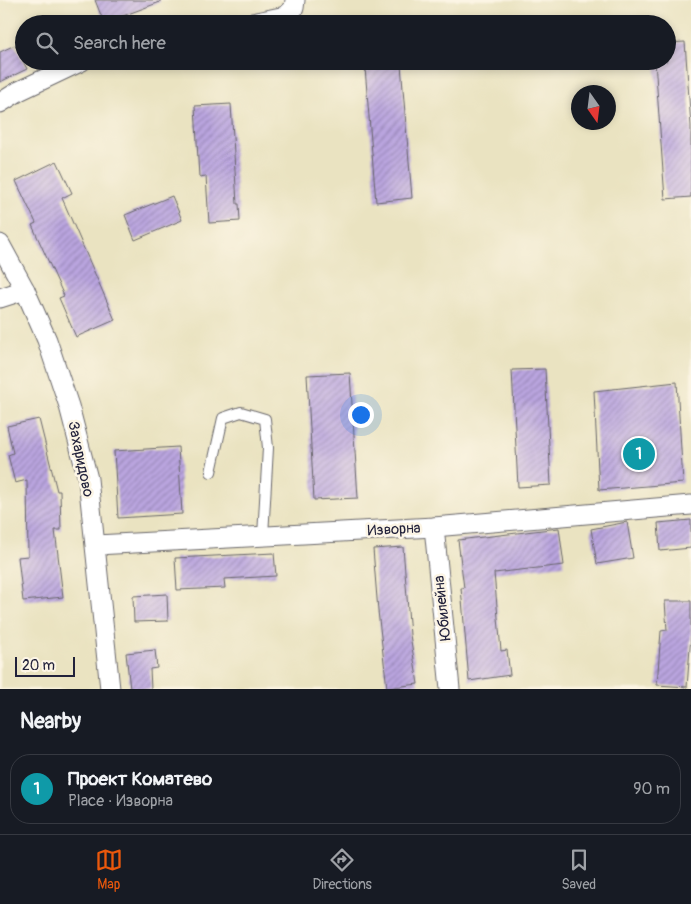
<!DOCTYPE html>
<html lang="en">
<head>
<meta charset="utf-8">
<style>
	body { margin:0; font-family:Pangolin,sans-serif; background:#20242c; color:#f1f3f6 }
	.compass { position:absolute; left:571px; top:85px; width:45px; height:45px; border-radius:50%; background:#171b24; box-shadow:0 2px 8px #0003; rotate:166deg }
	.scale { position:absolute; left:15px; bottom:12px; width:60px; box-sizing:border-box; padding-left:5px; border:2px solid #22223b; border-top:0; font-size:14px; line-height:18px; white-space:nowrap; color:#22223b; -webkit-text-stroke:4px #fcf5e5; paint-order:stroke }
	.you { position:absolute; left:360px; top:414px; width:18px; height:18px; margin:-12px; border:4px solid #fff; border-radius:50%; background:#1a73e8; box-shadow:0 0 0 8px #1a73e833 }
	.badge { display:grid; place-items:center; width:32px; height:32px; border-radius:50%; background:#ea580c; color:#fff; font-size:16px; font-weight:700 }
	.pin { position:absolute; translate:-50% -50%; border:2px solid #fff; box-shadow:0 1px 5px #0006 }
	.list { margin:0; padding:0; list-style:none }
	h2 { display:flex; justify-content:space-between; align-items:center; height:65px; margin:0; padding:0 20px; font-size:21px }
	h2 small { font-size:16px; font-weight:400; color:#9ea1a6 }
	.list li { display:grid; grid-template-columns:32px 1fr auto; gap:15px; align-items:center; box-sizing:border-box; height:70px; margin:0 10px 10px; padding:0 10px; border:1px solid #363941; border-radius:20px }
	.list b { display:block; font-size:19px; white-space:nowrap }
	.list p { margin:0; font-size:16px; white-space:nowrap; color:#9ea1a6 }
	.list em { font-size:16px; font-style:normal; color:#9ea1a6 }
	.icon { flex:none; width:28px; height:28px; fill:none; stroke:currentColor; stroke-width:2; stroke-linecap:round; stroke-linejoin:round }
	.map { position:relative; flex:none; width:691px; height:689px; overflow:hidden }
	.search { position:absolute; background:#171b24; box-shadow:0 2px 8px #0003; left:15px; right:15px; top:15px; height:55px; display:flex; align-items:center; gap:12px; box-sizing:border-box; padding:0 18px; border-radius:28px; color:#9ea1a6; font-size:19px }
	.sheet { height:145px; background:#171b24 }
	nav { display:flex; justify-content:space-around; align-items:center; box-sizing:border-box; height:70px; border-top:1px solid #363941; background:#171b24; font-size:14px; color:#9ea1a6 }
	nav a { display:grid; justify-items:center; gap:2px }
	nav .on { color:#ea580c }
	.map>svg:first-child { display:block }
	.building { fill:url(#building-hatch) }
	.lines { fill:none; stroke-linecap:round; stroke-linejoin:round }
	.service-casing { stroke:#68666a; stroke-width:12 }
	.minor-casing { stroke:#68666a; stroke-width:21 }
	.service { stroke:#fff; stroke-width:10 }
	.minor { stroke:#fff; stroke-width:19 }
	.labels { text-anchor:middle; stroke-width:5; stroke-linejoin:round; paint-order:stroke }
	.street-label { font-size:15px; fill:#22223b; stroke:#fcf5e5 }
</style>
</head>
<body>
<div class="map">
<svg width="691" height="689" viewBox="0 0 691 689">
	<defs>
		<pattern id="building-hatch" width="6" height="6" patternUnits="userSpaceOnUse" patternTransform="scale(1.25)"><rect width="6" height="6" fill="#baa5df"/><path d="M-1 1l2-2M0 6l6-6M5 7l2-2" fill="none" stroke="#9786b6"/></pattern>
	</defs>
	<rect width="100%" height="100%" fill="#fcf5e5"/>
	<filter id="ink" filterUnits="userSpaceOnUse"><feTurbulence type="fractalNoise" baseFrequency=".02" numOctaves="2"/><feDisplacementMap in="SourceGraphic" scale="10" xChannelSelector="R" yChannelSelector="G"/><feConvolveMatrix kernelMatrix="1 2 1 2 8 2 1 2 1" color-interpolation-filters="sRGB"/></filter>
	<filter id="wash" filterUnits="userSpaceOnUse"><feTurbulence type="fractalNoise" baseFrequency=".0096" numOctaves="4" result="noise"/><feDisplacementMap in="SourceGraphic" scale="20" xChannelSelector="R" yChannelSelector="G"/><feGaussianBlur stdDeviation="1.12" result="paint"/><feColorMatrix in="noise" values="0 0 0 0 0 0 0 0 0 0 0 0 0 0 0 0 0 1.4 0 .05"/><feComposite in="paint" operator="in"/></filter>
	<g filter="url(#wash)">
		<rect width="100%" height="100%" fill="#eae3c1"/>
		<g id="blocks">
			<g class="building">
				<path d="M 95,0 L 160,0 L 160,2 L 104,23 Z"/>
				<path d="M 685,42 L 691,126 L 691,197 L 665,199 L 655,61 L 667,61 L 667,43 Z"/>
				<path d="M 15,45 L 27,69 L 0,82 L 0,52 Z"/>
				<path d="M 401,65 L 412,198 L 376,202 L 365,68 Z"/>
				<path d="M 231,104 L 237,204 L 239,204 L 240,221 L 209,223 L 206,176 L 199,177 L 195,106 Z"/>
				<path d="M 57,161 L 72,193 L 62,198 L 115,320 L 76,337 L 59,298 L 64,296 L 32,225 L 36,223 L 16,181 Z"/>
				<path d="M 172,196 L 182,220 L 135,240 L 125,215 Z"/>
				<path d="M 545,369 L 551,485 L 518,487 L 512,370 Z"/>
				<path d="M 350,373 L 358,498 L 314,500 L 307,375 Z"/>
				<path d="M 677,382 L 683,483 L 599,490 L 594,391 Z"/>
				<path d="M 39,419 L 57,491 L 60,491 L 61,530 L 55,530 L 63,597 L 23,601 L 18,557 L 28,556 L 27,480 L 15,483 L 8,455 L 13,453 L 7,426 Z"/>
				<path d="M 178,447 L 182,514 L 118,518 L 114,451 Z"/>
				<path d="M 691,520 L 691,548 L 660,551 L 658,523 Z"/>
				<path d="M 627,522 L 633,558 L 597,564 L 591,529 Z"/>
				<path d="M 559,528 L 564,565 L 494,573 L 501,651 L 507,650 L 510,675 L 469,681 L 461,588 L 464,588 L 458,540 Z"/>
				<path d="M 403,547 L 410,635 L 418,684 L 387,688 L 378,611 L 373,549 Z"/>
				<path d="M 274,553 L 276,576 L 224,579 L 225,588 L 177,590 L 175,558 Z"/>
				<path d="M 167,594 L 168,621 L 134,622 L 133,596 Z"/>
				<path d="M 665,601 L 691,601 L 691,635 L 687,687 L 657,685 L 661,631 L 667,630 Z"/>
				<path d="M 155,650 L 157,668 L 150,669 L 151,689 L 130,689 L 126,653 Z"/>
			</g>
		</g>
	</g>
	<g filter="url(#ink)">
		<use href="#blocks" fill-opacity="0" stroke="#68666a" stroke-width="1"/>
		<g class="lines">
			<defs>
				<path id="service" d="M 211,472 L 223,418 L 241,412 L 265,419 L 268,448 L 263,536"/>
				<g id="minor">
					<path d="M 247,24 L 286,16 L 294,8 L 295,0"/>
					<path d="M 0,103 L 19,91 L 82,61"/>
					<path d="M 0,244 L 25,290 L 47,340 L 69,406 L 88,479 L 110,689"/>
					<path d="M 0,298 L 25,290"/>
					<path d="M 434,527 L 450,689"/>
					<path d="M 96,545 L 434,527 L 691,505"/>
				</g>
			</defs>
			<use href="#service" class="service-casing"/>
			<use href="#minor" class="minor-casing"/>
			<use href="#service" class="service"/>
			<use href="#minor" class="minor"/>
		</g>
	</g>
	<g class="labels">
		<g class="street-label">
			<text transform="translate(81 459) rotate(78)" y="5">Захаридово</text>
			<text transform="translate(394 529) rotate(-3)" y="5">Изворна</text>
			<text transform="translate(442 608) rotate(-96)" y="5">Юбилейна</text>
		</g>
	</g>
</svg>
<svg class="compass" viewBox="-18 -18 36 36"><path d="M0-13l5 13h-10z" fill="#e53935"/><path d="M0 13l5-13h-10z" fill="#9ea1a6"/></svg>
<div class="scale">20 m</div>
<div class="you"></div>
<div class="pin badge" style="left:639px;top:454px;background:#0f9aa8">1</div>
<div class="search"><svg class="icon" aria-label="search" viewBox="0 0 24 24"><circle cx="10" cy="10" r="6"/><path d="M15 15l6 6"/></svg>Search here</div>
</div>
<section class="sheet">
<h2>Nearby<small></small></h2>
<ul class="list">
<li><span class="badge" style="background:#0f9aa8">1</span><div><b>Проект Коматево</b><p>Place · Изворна</p></div><em>90 m</em></li>
</ul>
</section>
<nav>
<a class="on"><svg class="icon" aria-label="map" viewBox="0 0 24 24"><path d="M3 6l6-2 6 2 6-2v14l-6 2-6-2-6 2zM9 4v14M15 6v14"/></svg>Map</a>
<a><svg class="icon" aria-label="directions" viewBox="0 0 24 24"><path d="M12 3l9 9-9 9-9-9zM9 14v-3h6M13 9l2 2-2 2"/></svg>Directions</a>
<a><svg class="icon" aria-label="saved" viewBox="0 0 24 24"><path d="M7 4h10v16l-5-4-5 4z"/></svg>Saved</a>
</nav>
</body>
</html>
